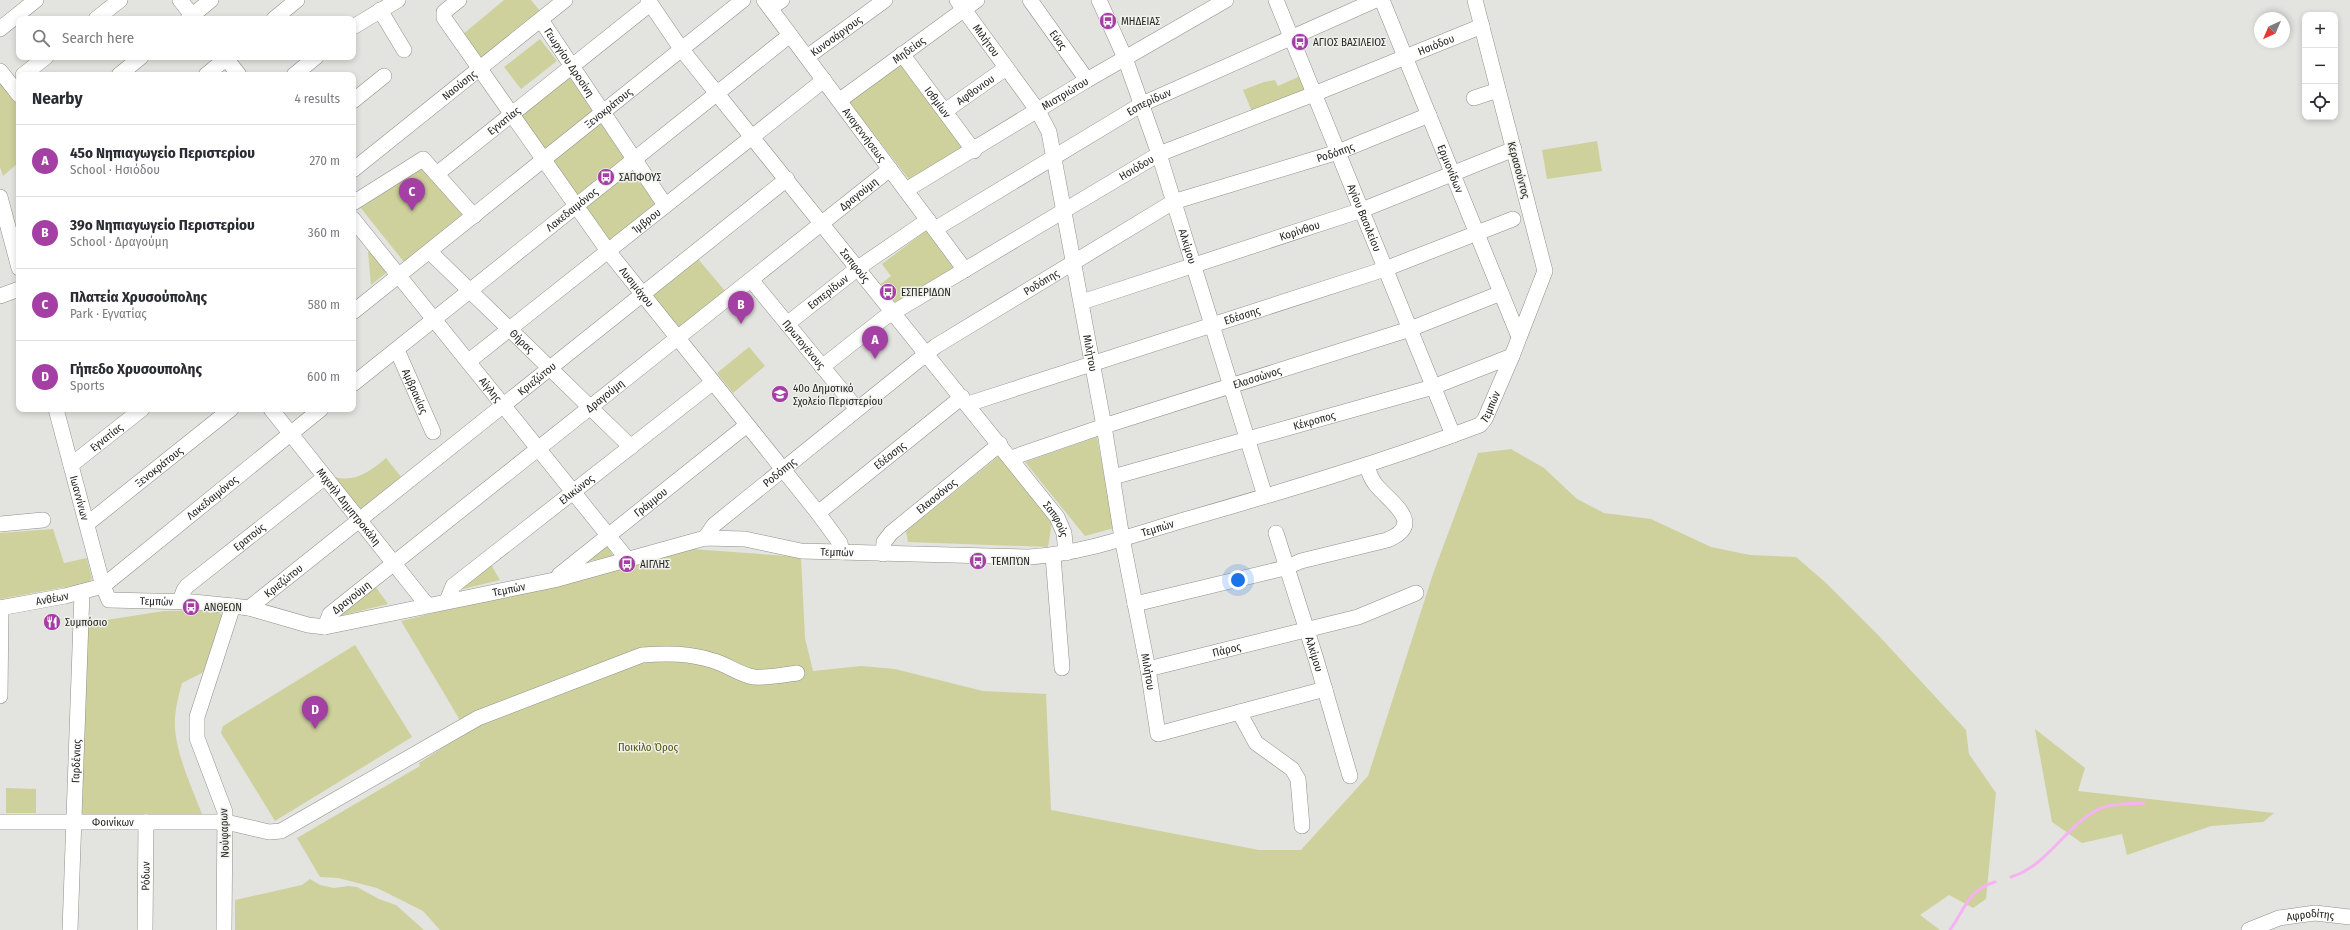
<!DOCTYPE html>
<html lang="en">
<head>
<meta charset="utf-8">
<style>
	body { margin:0; font-family:"Fira Sans Condensed",sans-serif; background:#f2f2f3; color:#2b2b33 }
	.controls { position:absolute; right:12px; top:12px; display:grid; overflow:hidden; border-radius:8px; box-shadow:0 2px 6px #0003 }
	.controls button { width:36px; height:36px; display:grid; place-items:center; padding:0; border:0; border-bottom:1px solid #e1e1e2; background:#fff; color:#2b2b33; font:20px sans-serif }
	.compass { position:absolute; left:2254px; top:12px; width:36px; height:36px; border-radius:50%; background:#fff; box-shadow:0 2px 6px #0003; rotate:224deg }
	.you { position:absolute; left:1238px; top:580px; width:14px; height:14px; margin:-10px; border:3px solid #fff; border-radius:50%; background:#1a73e8; box-shadow:0 0 0 6px #1a73e833 }
	.badge { display:grid; place-items:center; width:26px; height:26px; border-radius:50%; background:#a43fa4; color:#fff; font-size:13px; font-weight:700 }
	.pin { position:absolute; translate:-50% -33px; filter:drop-shadow(0 1px 2px #0008) }
	.pin::after { content:''; position:absolute; top:21px; width:14px; height:12px; background:inherit; clip-path:polygon(0 0,100% 0,50% 100%) }
	.list { margin:0; padding:0; list-style:none }
	h2 { display:flex; justify-content:space-between; align-items:center; height:52px; margin:0; padding:0 16px; font-size:17px }
	h2 small { font-size:13px; font-weight:400; color:#7c7c81 }
	.list li { display:grid; grid-template-columns:26px 1fr auto; gap:12px; align-items:center; box-sizing:border-box; height:72px; padding:0 16px; border-top:1px solid #e1e1e2 }
	.list b { display:block; font-size:15px; white-space:nowrap }
	.list p { margin:0; font-size:13px; white-space:nowrap; color:#7c7c81 }
	.list em { font-size:13px; font-style:normal; color:#7c7c81 }
	.icon { flex:none; width:22px; height:22px; fill:none; stroke:currentColor; stroke-width:2; stroke-linecap:round; stroke-linejoin:round }
	.map { position:relative; flex:none; width:2350px; height:930px; overflow:hidden }
	.search { position:absolute; background:#fff; box-shadow:0 2px 6px #0003; left:16px; top:16px; width:340px; height:44px; display:flex; align-items:center; gap:10px; box-sizing:border-box; padding:0 14px; border-radius:8px; color:#7c7c81; font-size:15px }
	.panel { position:absolute; background:#fff; box-shadow:0 2px 6px #0003; left:16px; top:72px; width:340px; height:340px; border-radius:8px }
	.map>svg:first-child { display:block }
	.green { fill:#ced19c }
	.lines { fill:none; stroke-linecap:round; stroke-linejoin:round }
	.stream { stroke:#f6b2f3; stroke-width:3 }
	.minor-casing { stroke:#90908b; stroke-width:16 }
	.minor { stroke:#fff; stroke-width:15 }
	.labels { text-anchor:middle; stroke-width:3; stroke-linejoin:round; paint-order:stroke }
	.poi-label { font-size:11px; fill:#262624; stroke:#f1f1ec; text-anchor:start }
	.street-label { font-size:11px; fill:#262624; stroke:#f1f1ec }
	.park-label { font-size:11px; fill:#51530d; stroke:#f1f1ec }
</style>
</head>
<body>
<div class="map">
<svg width="2350" height="930" viewBox="0 0 2350 930">
	<rect width="100%" height="100%" fill="#e3e4df"/>
	<g class="green">
		<path d="M 504,0 L 531,0 L 540,11 L 480,59 L 462,35 Z"/>
		<path d="M 540,39 L 557,61 L 521,89 L 504,67 Z"/>
		<path d="M 901,62 L 965,149 L 911,182 L 849,102 Z"/>
		<path d="M 568,75 L 594,112 L 546,150 L 519,115 Z"/>
		<path d="M 1300,76 L 1307,92 L 1253,114 L 1243,90 L 1264,82 L 1275,80 L 1278,86 Z"/>
		<path d="M 0,82 L 19,106 L 19,162 L 3,176 L 0,167 Z"/>
		<path d="M 600,122 L 625,157 L 577,196 L 552,161 Z"/>
		<path d="M 1597,141 L 1602,171 L 1547,179 L 1542,150 Z"/>
		<path d="M 423,165 L 464,214 L 404,262 L 360,207 Z"/>
		<path d="M 633,167 L 657,202 L 609,240 L 584,206 Z"/>
		<path d="M 927,230 L 957,270 L 897,305 L 881,284 L 891,276 L 882,264 Z"/>
		<path d="M 370,251 L 387,272 L 371,285 L 368,252 Z"/>
		<path d="M 698,259 L 725,291 L 679,328 L 653,296 Z"/>
		<path d="M 749,347 L 765,366 L 733,393 L 717,373 Z"/>
		<path d="M 1097,437 L 1114,528 L 1085,536 L 1025,462 Z"/>
		<path d="M 1511,449 L 1544,468 L 1577,499 L 1604,513 L 1651,519 L 1711,547 L 1750,555 L 1796,557 L 1825,582 L 1879,636 L 1966,730 L 1969,754 L 1996,793 L 1986,899 L 1973,908 L 1949,895 L 1920,915 L 1940,930 L 440,930 L 423,911 L 377,888 L 338,878 L 320,877 L 297,838 L 420,766 L 419,763 L 467,732 L 401,621 L 692,549 L 801,557 L 805,638 L 813,671 L 861,666 L 895,669 L 983,691 L 1046,694 L 1051,810 L 1259,850 L 1301,850 L 1368,776 L 1433,574 L 1478,453 Z"/>
		<path d="M 999,456 L 1052,522 L 1048,547 L 908,542 L 906,531 Z"/>
		<path d="M 386,458 L 402,478 L 361,511 L 335,477 C 355,483 372,470 386,458 Z"/>
		<path d="M 53,529 L 64,563 L 87,558 L 92,579 L 88,583 L 0,599 L 0,533 Z"/>
		<path d="M 607,544 L 613,556 L 585,562 Z"/>
		<path d="M 490,563 L 500,580 L 463,589 L 462,587 Z"/>
		<path d="M 375,586 L 388,604 L 339,616 Z"/>
		<path d="M 215,610 L 222,615 L 223,621 L 208,664 L 202,673 L 182,683 C 178,698 174,713 175,729 C 177,756 192,788 202,814 L 201,816 L 82,816 L 87,623 L 164,611 Z"/>
		<path d="M 355,645 L 412,737 L 275,821 L 221,733 L 223,726 Z"/>
		<path d="M 2035,729 L 2085,768 L 2078,791 L 2274,813 L 2263,822 L 2211,826 L 2127,855 L 2122,834 L 2082,843 L 2052,822 Z"/>
		<path d="M 6,788 L 36,789 L 36,813 L 6,813 Z"/>
		<path d="M 310,879 L 320,885 L 334,888 L 348,886 L 357,887 L 379,899 L 396,905 L 424,930 L 235,930 L 235,900 L 302,885 Z"/>
	</g>
	<g class="lines">
		<g class="stream">
			<path d="M 2011,877 C 2048,866 2066,824 2101,808 C 2113,803 2131,804 2144,803"/>
			<path d="M 1950,930 C 1965,909 1968,890 1995,882"/>
		</g>
		<defs>
			<g id="minor">
				<path d="M 180,0 L 195,19"/>
				<path id="s1" d="M 459,0 L 444,12 L 444,18 L 608,251 L 818,513 L 840,543 L 842,552"/>
				<path id="s2" d="M 648,0 L 682,50 L 1057,517 L 1064,533 L 1066,553"/>
				<path id="s3" d="M 764,0 L 965,270"/>
				<path id="s4" d="M 957,0 L 1038,111 L 1049,132 L 1104,426 L 1122,538 L 1148,669 L 1158,734 L 1325,689"/>
				<path id="s5" d="M 1030,0 L 1087,80"/>
				<path id="s6" d="M 1099,0 L 1125,58 L 1159,154 L 1265,496"/>
				<path id="s7" d="M 1276,0 L 1453,435"/>
				<path id="s8" d="M 1382,0 L 1519,337"/>
				<path d="M 770,8 L 782,0"/>
				<path d="M 380,10 L 404,50"/>
				<path d="M 96,19 L 120,0"/>
				<path d="M 188,19 L 211,0"/>
				<path d="M 274,19 L 297,0"/>
				<path id="s9" d="M 541,20 L 665,205"/>
				<path d="M 353,27 L 398,0"/>
				<path d="M 0,29 L 36,0"/>
				<path id="s10" d="M 902,54 L 974,151"/>
				<path d="M 225,57 L 239,75"/>
				<path id="s11" d="M 807,57 L 885,0"/>
				<path d="M 0,71 L 19,95"/>
				<path d="M 23,75 L 46,57"/>
				<path d="M 119,75 L 141,57"/>
				<path d="M 206,75 L 228,57"/>
				<path d="M 294,75 L 316,57"/>
				<path d="M 1474,98 L 1498,90"/>
				<path id="s12" d="M 840,100 L 977,0"/>
				<path d="M 353,101 L 384,76"/>
				<path id="s13" d="M 945,111 L 1006,68"/>
				<path id="s14" d="M 353,170 L 565,0"/>
				<path id="s15" d="M 438,173 L 650,4"/>
				<path id="s16" d="M 906,190 L 1087,80 L 1226,0"/>
				<path d="M 0,197 L 19,268"/>
				<path d="M 353,203 L 423,159 L 474,216"/>
				<path id="s17" d="M 353,219 L 628,560"/>
				<path id="s18" d="M 935,229 L 1142,104 L 1376,0"/>
				<path id="s19" d="M 430,252 L 631,447"/>
				<path id="s20" d="M 752,281 L 857,409"/>
				<path d="M 0,296 L 19,289"/>
				<path id="s21" d="M 1082,302 L 1362,210 L 1514,149"/>
				<path id="s22" d="M 353,312 L 743,0"/>
				<path id="s23" d="M 787,324 L 858,268 L 928,220"/>
				<path id="s24" d="M 397,350 L 433,432"/>
				<path id="s25" d="M 469,361 L 824,80"/>
				<path id="s26" d="M 822,367 L 884,318 L 1159,154 L 1314,94 L 1482,26"/>
				<path id="s27" d="M 353,384 L 790,35"/>
				<path id="s28" d="M 968,404 L 1385,269 L 1513,219"/>
				<path id="s29" d="M 56,409 L 103,586 L 109,600 L 193,602 L 233,606 L 249,608 L 308,625 L 325,627 L 554,580 L 705,538 L 745,539 L 801,551 L 1029,557 C 1084,554 1138,533 1191,518 C 1288,490 1385,461 1480,425 L 1485,419 L 1512,356 L 1545,271 L 1475,0"/>
				<path id="s30" d="M 271,409 L 427,605"/>
				<path id="s31" d="M 1011,458 L 1104,426 L 1410,329 L 1501,293"/>
				<path id="s32" d="M 71,465 L 142,409"/>
				<path id="s33" d="M 1113,477 L 1433,387 L 1512,356"/>
				<path id="s34" d="M 818,513 L 962,397"/>
				<path d="M 0,524 L 43,520"/>
				<path id="s35" d="M 87,524 L 231,409"/>
				<path id="s36" d="M 1276,533 L 1316,659 L 1350,776"/>
				<path id="s37" d="M 705,538 L 714,525 L 936,346 L 1173,202 L 1338,152 L 1429,115"/>
				<path id="s38" d="M 883,554 L 884,542 L 891,533 L 1000,444"/>
				<path d="M 1053,556 L 1062,668"/>
				<path id="s39" d="M 559,575 L 747,425"/>
				<path id="s40" d="M 180,601 L 184,590 L 187,586 L 325,477"/>
				<path id="s41" d="M 447,601 L 453,586 L 712,383"/>
				<path d="M 1135,604 L 1285,568 L 1301,561 L 1387,540 C 1426,524 1391,503 1376,485 C 1371,479 1369,473 1367,466"/>
				<path id="s42" d="M 0,608 L 65,596 L 103,586 L 321,409"/>
				<path id="s43" d="M 249,608 L 787,179"/>
				<path id="s44" d="M 325,627 L 330,614 L 890,169"/>
				<path id="s45" d="M 1148,669 L 1358,617 L 1416,593"/>
				<path d="M 0,696 L 1,608"/>
				<path d="M 1239,712 L 1256,743 L 1292,769 L 1298,779 L 1302,826"/>
				<path id="s46" d="M 0,822 L 226,822 L 269,832 L 281,831 L 478,718 L 642,655 C 667,653 690,653 714,661 C 728,665 740,675 754,677 C 768,678 783,675 797,673"/>
				<path id="s47" d="M 70,930 L 82,592"/>
				<path id="s48" d="M 145,930 L 146,822"/>
				<path d="M 224,930 L 225,812 L 197,738 L 197,717 L 233,606"/>
				<path id="s49" d="M 2249,930 L 2279,918 L 2315,913 L 2350,917"/>
			</g>
		</defs>
		<use href="#minor" class="minor-casing"/>
		<use href="#minor" class="minor"/>
	</g>
	<defs>
		<symbol id="bus-disc" viewBox="-11 -11 22 22"><circle r="9.5" fill="#a43fa4" stroke="#f1f1ec"/><path d="M-5-6H5V4H4V6H2V4H-2V6H-4V4H-5ZM-3.5-4V0h7V-4ZM-3.5 1.2v1.5H-2V1.2ZM2 1.2v1.5H3.5V1.2Z" fill="#fff"/></symbol>
		<symbol id="school-disc" viewBox="-11 -11 22 22"><circle r="9.5" fill="#a43fa4" stroke="#f1f1ec"/><path d="M0-5L7-2L0 1L-7-2ZM-4 1L0 2.5L4 1V4Q0 6-4 4Z" fill="#fff"/></symbol>
		<symbol id="restaurant-disc" viewBox="-11 -11 22 22"><circle r="9.5" fill="#a43fa4" stroke="#f1f1ec"/><path d="M-5-6h1v4h1v-4h1v4h1v-4h1v5L-1.5 .5V6h-2V.5L-5-1ZM5-6V6H3V1.5H1.5Q1.5-4 5-6Z" fill="#fff"/></symbol>
	</defs>
	<g fill-rule="evenodd">
		<use href="#bus-disc" x="1098" y="11" width="20" height="20"/>
		<use href="#bus-disc" x="1290" y="32" width="20" height="20"/>
		<use href="#bus-disc" x="596" y="167" width="20" height="20"/>
		<use href="#bus-disc" x="878" y="282" width="20" height="20"/>
		<use href="#school-disc" x="770" y="384" width="20" height="20"/>
		<use href="#bus-disc" x="968" y="551" width="20" height="20"/>
		<use href="#bus-disc" x="617" y="554" width="20" height="20"/>
		<use href="#bus-disc" x="181" y="597" width="20" height="20"/>
		<use href="#restaurant-disc" x="42" y="612" width="20" height="20"/>
	</g>
	<g class="labels">
		<g class="poi-label">
			<text x="1121" y="25">ΜΗΔΕΙΑΣ</text>
			<text x="1313" y="46">ΑΓΙΟΣ ΒΑΣΙΛΕΙΟΣ</text>
			<text x="619" y="181">ΣΑΠΦΟΥΣ</text>
			<text x="901" y="296">ΕΣΠΕΡΙΔΩΝ</text>
			<text x="793" y="392">40ο Δημοτικό<tspan x="793" dy="13">Σχολείο Περιστερίου</tspan></text>
			<text x="991" y="565">ΤΕΜΠΏΝ</text>
			<text x="640" y="568">ΑΙΓΛΗΣ</text>
			<text x="204" y="611">ΑΝΘΕΩΝ</text>
			<text x="65" y="626">Συμπόσιο</text>
		</g>
		<g class="street-label">
			<text dy="4" stroke="none"><textPath href="#s11" startOffset="36">Κυνοσάργους</textPath></text>
			<text dy="4" stroke="none"><textPath href="#s5" startOffset="49">Εύας</textPath></text>
			<text dy="4" stroke="none"><textPath href="#s4" startOffset="50">Μιλήτου</textPath></text>
			<text dy="4" stroke="none"><textPath href="#s26" startOffset="697">Ησιόδου</textPath></text>
			<text dy="4" stroke="none"><textPath href="#s12" startOffset="85">Μηδείας</textPath></text>
			<text dy="4" stroke="none"><textPath href="#s9" startOffset="51">Γεωργίου Δροσίνη</textPath></text>
			<text dy="4" stroke="none"><textPath href="#s14" startOffset="136">Ναούσης</textPath></text>
			<text dy="4" stroke="none"><textPath href="#s13" startOffset="37">Αφθονιου</textPath></text>
			<text dy="4" stroke="none"><textPath href="#s16" startOffset="186">Μιστριώτου</textPath></text>
			<text dy="4" stroke="none"><textPath href="#s10" startOffset="60">Ισθμίων</textPath></text>
			<text dy="4" stroke="none"><textPath href="#s18" startOffset="249">Εσπερίδων</textPath></text>
			<text dy="4" stroke="none"><textPath href="#s22" startOffset="327">Ξενοκράτους</textPath></text>
			<text dy="4" stroke="none"><textPath href="#s15" startOffset="84">Εγνατίας</textPath></text>
			<text dy="4" stroke="none"><textPath href="#s3" startOffset="168">Αναγεννήσεως</textPath></text>
			<text dy="4" stroke="none"><textPath href="#s37" startOffset="748">Ροδόπης</textPath></text>
			<text dy="4" stroke="none"><textPath href="#s26" startOffset="373">Ησιόδου</textPath></text>
			<text dy="4" stroke="none"><textPath href="#s8" startOffset="182">Ερμιονίδων</textPath></text>
			<text transform="translate(1519 170) rotate(75)" y="4">Κερασούντος</text>
			<text dy="4" stroke="none"><textPath href="#s44" startOffset="689">Δραγούμη</textPath></text>
			<text dy="4" stroke="none"><textPath href="#s27" startOffset="280">Λακεδαιμόνος</textPath></text>
			<text dy="4" stroke="none"><textPath href="#s7" startOffset="235">Αγίου Βασιλείου</textPath></text>
			<text dy="4" stroke="none"><textPath href="#s25" startOffset="226">Ίμβρου</textPath></text>
			<text dy="4" stroke="none"><textPath href="#s21" startOffset="229">Κορίνθου</textPath></text>
			<text dy="4" stroke="none"><textPath href="#s6" startOffset="262">Αλκίμου</textPath></text>
			<text dy="4" stroke="none"><textPath href="#s2" startOffset="337">Σαπφούς</textPath></text>
			<text dy="4" stroke="none"><textPath href="#s37" startOffset="424">Ροδόπης</textPath></text>
			<text dy="4" stroke="none"><textPath href="#s1" startOffset="356">Λυσιμάχου</textPath></text>
			<text dy="4" stroke="none"><textPath href="#s23" startOffset="52">Εσπερίδων</textPath></text>
			<text dy="4" stroke="none"><textPath href="#s28" startOffset="288">Εδέσσης</textPath></text>
			<text dy="4" stroke="none"><textPath href="#s19" startOffset="128">Θήρας</textPath></text>
			<text dy="4" stroke="none"><textPath href="#s20" startOffset="82">Πρωτογένους</textPath></text>
			<text dy="4" stroke="none"><textPath href="#s4" startOffset="386">Μιλήτου</textPath></text>
			<text dy="4" stroke="none"><textPath href="#s31" startOffset="259">Ελασσώνος</textPath></text>
			<text dy="4" stroke="none"><textPath href="#s43" startOffset="368">Κριεζώτου</textPath></text>
			<text dy="4" stroke="none"><textPath href="#s17" startOffset="219">Αίγλης</textPath></text>
			<text dy="4" stroke="none"><textPath href="#s24" startOffset="45">Αμβρακίας</textPath></text>
			<text dy="4" stroke="none"><textPath href="#s44" startOffset="365">Δραγούμη</textPath></text>
			<text dy="4" stroke="none"><textPath href="#s29" startOffset="1625">Τεμπών</textPath></text>
			<text dy="4" stroke="none"><textPath href="#s33" startOffset="209">Κέκροπος</textPath></text>
			<text dy="4" stroke="none"><textPath href="#s32" startOffset="45">Εγνατίας</textPath></text>
			<text dy="4" stroke="none"><textPath href="#s34" startOffset="92">Εδέσσης</textPath></text>
			<text dy="4" stroke="none"><textPath href="#s35" startOffset="92">Ξενοκράτους</textPath></text>
			<text dy="4" stroke="none"><textPath href="#s37" startOffset="100">Ροδόπης</textPath></text>
			<text dy="4" stroke="none"><textPath href="#s41" startOffset="173">Ελικώνος</textPath></text>
			<text dy="4" stroke="none"><textPath href="#s38" startOffset="82">Ελασσόνος</textPath></text>
			<text dy="4" stroke="none"><textPath href="#s29" startOffset="92">Ιωαννίνων</textPath></text>
			<text dy="4" stroke="none"><textPath href="#s42" startOffset="246">Λακεδαιμόνος</textPath></text>
			<text dy="4" stroke="none"><textPath href="#s39" startOffset="117">Γράμμου</textPath></text>
			<text dy="4" stroke="none"><textPath href="#s30" startOffset="125">Μιχαήλ Δημητροκάλη</textPath></text>
			<text dy="4" stroke="none"><textPath href="#s2" startOffset="661">Σαπφούς</textPath></text>
			<text dy="4" stroke="none"><textPath href="#s29" startOffset="1265">Τεμπών</textPath></text>
			<text dy="4" stroke="none"><textPath href="#s40" startOffset="96">Ερατούς</textPath></text>
			<text dy="4" stroke="none"><textPath href="#s29" startOffset="941">Τεμπών</textPath></text>
			<text dy="4" stroke="none"><textPath href="#s43" startOffset="44">Κριεζώτου</textPath></text>
			<text dy="4" stroke="none"><textPath href="#s29" startOffset="605">Τεμπών</textPath></text>
			<text dy="4" stroke="none"><textPath href="#s42" startOffset="53">Ανθέων</textPath></text>
			<text dy="4" stroke="none"><textPath href="#s44" startOffset="41">Δραγούμη</textPath></text>
			<text dy="4" stroke="none"><textPath href="#s29" startOffset="246">Τεμπών</textPath></text>
			<text dy="4" stroke="none"><textPath href="#s45" startOffset="81">Πάρος</textPath></text>
			<text dy="4" stroke="none"><textPath href="#s36" startOffset="127">Αλκίμου</textPath></text>
			<text dy="4" stroke="none"><textPath href="#s4" startOffset="710">Μιλήτου</textPath></text>
			<text dy="4" stroke="none"><textPath href="#s47" startOffset="169">Γαρδένιας</textPath></text>
			<text dy="4" stroke="none"><textPath href="#s46" startOffset="113">Φοινίκων</textPath></text>
			<text transform="translate(224 833) rotate(-92)" y="4">Νούφαρων</text>
			<text dy="4" stroke="none"><textPath href="#s48" startOffset="54">Ρόδων</textPath></text>
			<text dy="4" stroke="none"><textPath href="#s49" startOffset="64">Αφροδίτης</textPath></text>
		</g>
		<g class="park-label">
			<text x="648" y="751">Ποικίλο Όρος</text>
		</g>
	</g>
</svg>
<div class="controls">
<button>+</button>
<button>−</button>
<button><svg class="icon" aria-label="locate" viewBox="0 0 24 24"><circle cx="12" cy="12" r="6"/><path d="M12 2v4M12 18v4M2 12h4M18 12h4"/></svg></button>
</div>
<svg class="compass" viewBox="-18 -18 36 36"><path d="M0-13l5 13h-10z" fill="#e53935"/><path d="M0 13l5-13h-10z" fill="#7c7c81"/></svg>
<div class="you"></div>
<div class="pin badge" style="left:875px;top:359px">A</div>
<div class="pin badge" style="left:741px;top:324px">B</div>
<div class="pin badge" style="left:412px;top:211px">C</div>
<div class="pin badge" style="left:315px;top:729px">D</div>
<div class="search"><svg class="icon" aria-label="search" viewBox="0 0 24 24"><circle cx="10" cy="10" r="6"/><path d="M15 15l6 6"/></svg>Search here</div>
<section class="panel">
<h2>Nearby<small>4 results</small></h2>
<ul class="list">
<li><span class="badge">A</span><div><b>45ο Νηπιαγωγείο Περιστερίου</b><p>School · Ησιόδου</p></div><em>270 m</em></li>
<li><span class="badge">B</span><div><b>39ο Νηπιαγωγείο Περιστερίου</b><p>School · Δραγούμη</p></div><em>360 m</em></li>
<li><span class="badge">C</span><div><b>Πλατεία Χρυσούπολης</b><p>Park · Εγνατίας</p></div><em>580 m</em></li>
<li><span class="badge">D</span><div><b>Γήπεδο Χρυσουπολης</b><p>Sports</p></div><em>600 m</em></li>
</ul>
</section>
</div>
</body>
</html>
